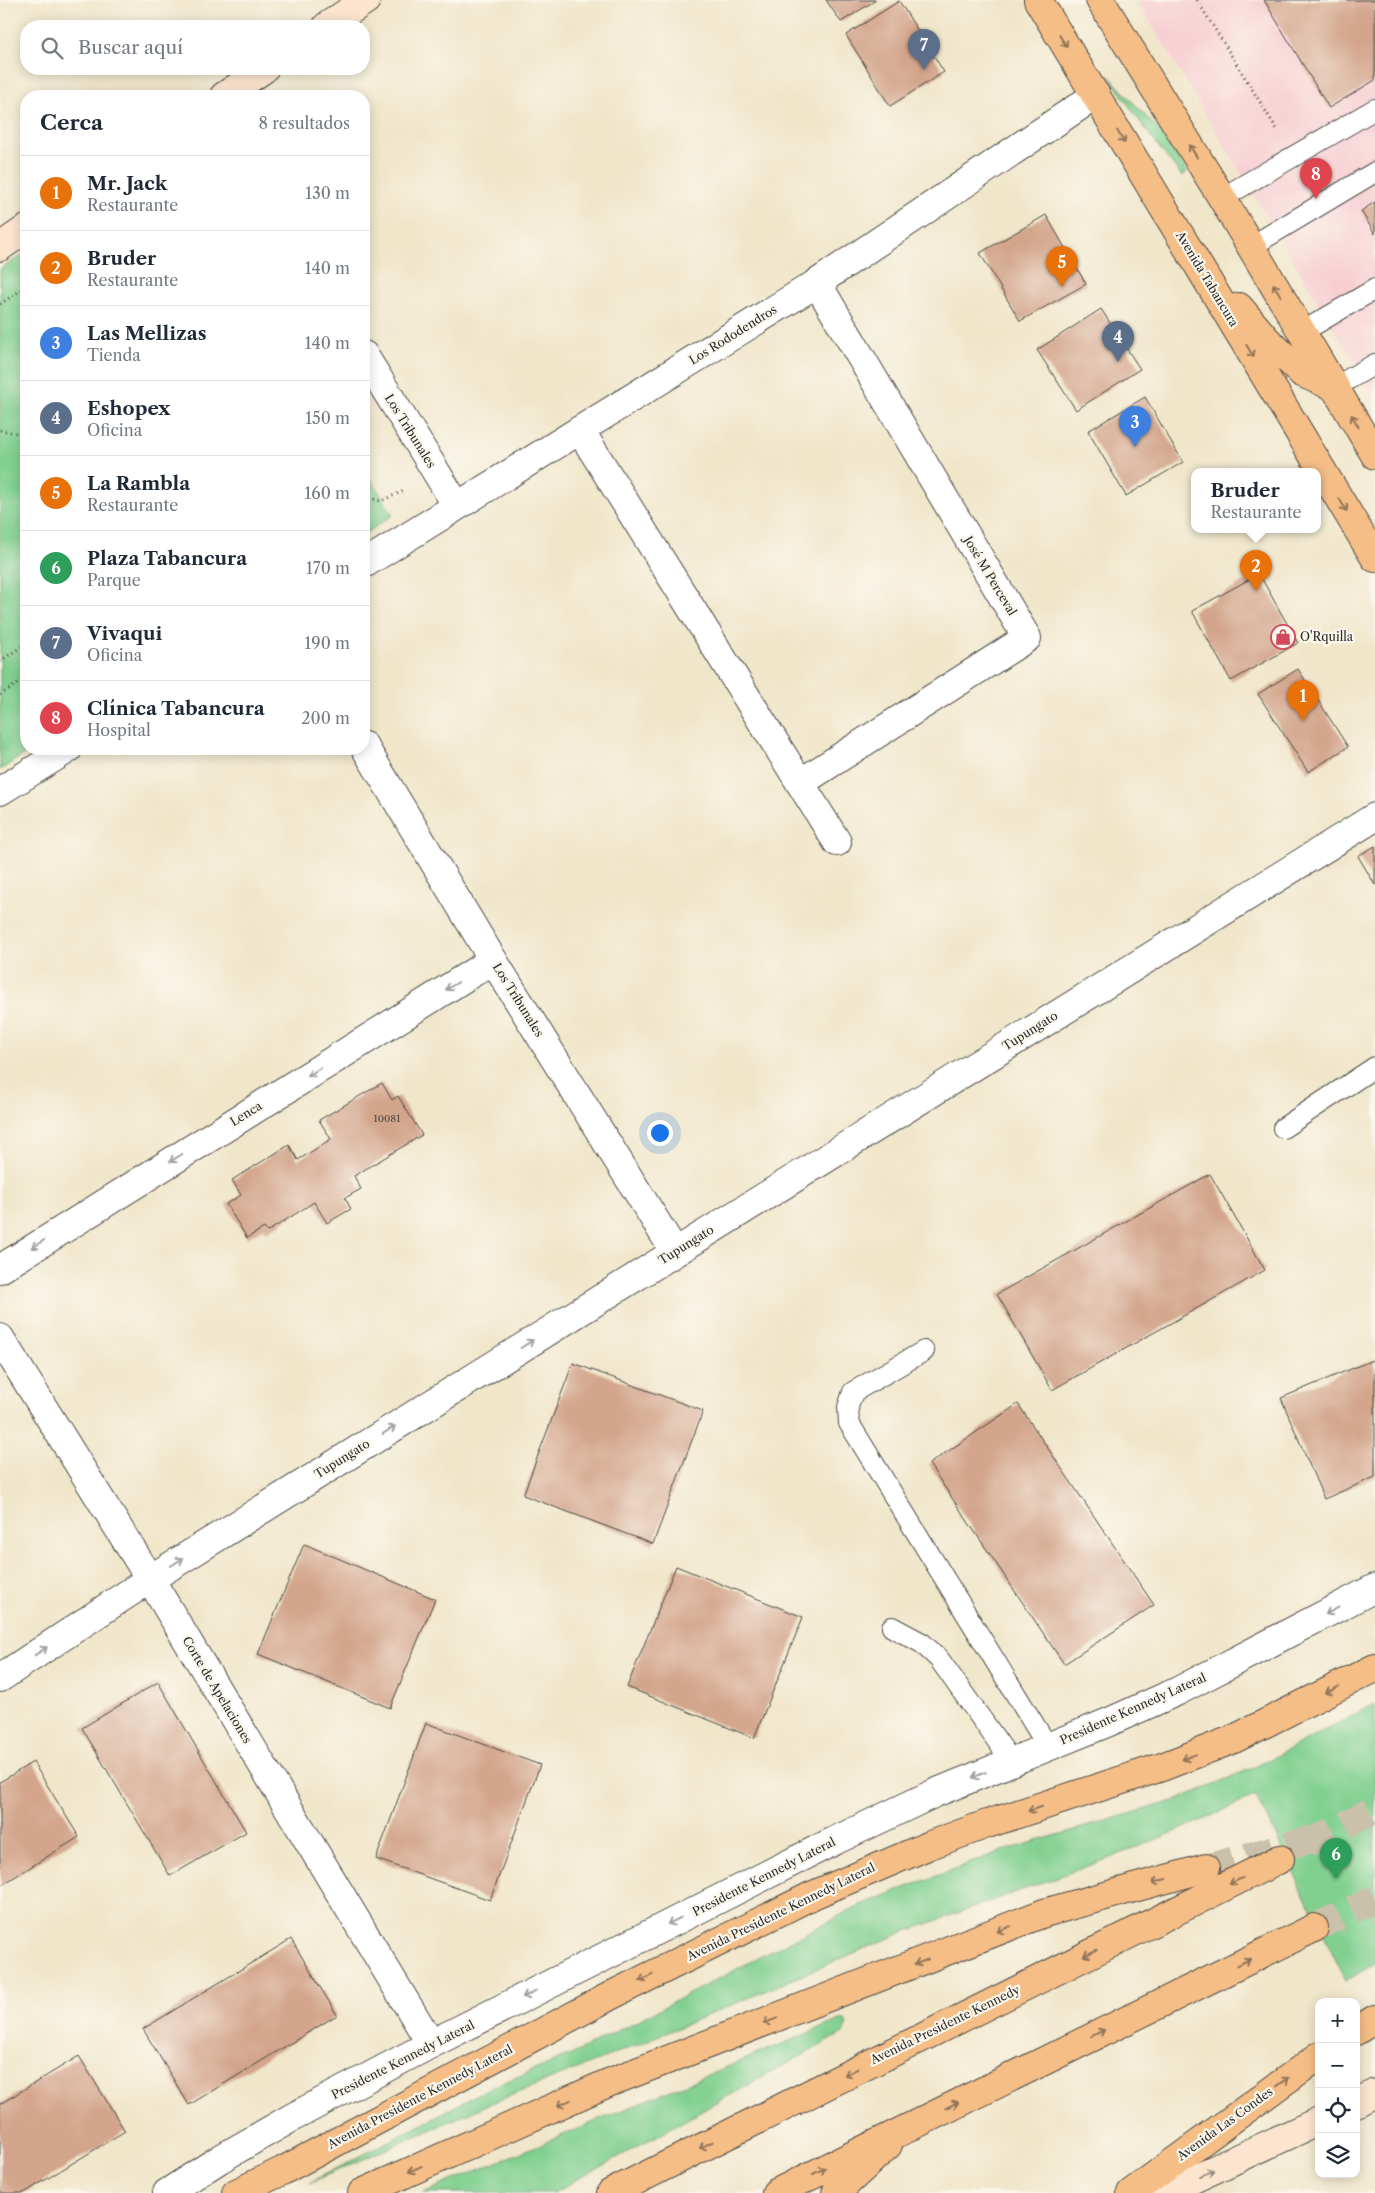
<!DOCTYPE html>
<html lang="es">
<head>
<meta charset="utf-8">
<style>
	body { margin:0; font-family:"Libre Caslon Text",serif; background:#f2f2f3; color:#1f2937 }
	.controls { position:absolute; right:15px; bottom:15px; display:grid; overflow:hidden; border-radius:10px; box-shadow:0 2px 12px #0003 }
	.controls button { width:45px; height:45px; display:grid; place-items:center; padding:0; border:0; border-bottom:1px solid #e0e1e3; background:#fff; color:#1f2937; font:25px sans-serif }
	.you { position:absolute; left:659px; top:1132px; width:18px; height:18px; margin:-12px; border:4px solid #fff; border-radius:50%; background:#1a73e8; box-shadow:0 0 0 8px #1a73e833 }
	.badge { display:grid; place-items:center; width:32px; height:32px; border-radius:50%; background:#ea580c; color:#fff; font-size:16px; font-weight:700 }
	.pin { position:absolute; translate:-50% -41px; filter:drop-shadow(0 1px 2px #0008) }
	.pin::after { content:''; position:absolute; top:26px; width:18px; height:15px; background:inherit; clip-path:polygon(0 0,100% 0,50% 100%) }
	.popup { position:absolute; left:1191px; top:468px; width:130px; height:65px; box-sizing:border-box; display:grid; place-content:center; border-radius:10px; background:#fff; filter:drop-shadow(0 1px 4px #0005); font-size:16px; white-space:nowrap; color:#747a83 }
	.popup b { font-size:19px; color:#1f2937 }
	.popup::after { content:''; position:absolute; left:50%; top:100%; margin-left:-10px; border:10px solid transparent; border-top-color:#fff }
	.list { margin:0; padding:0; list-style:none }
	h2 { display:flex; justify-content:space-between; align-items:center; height:65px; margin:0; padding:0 20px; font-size:21px }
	h2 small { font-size:16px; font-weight:400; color:#747a83 }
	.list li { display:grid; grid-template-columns:32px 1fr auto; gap:15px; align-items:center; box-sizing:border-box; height:75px; padding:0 20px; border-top:1px solid #e0e1e3 }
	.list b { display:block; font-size:19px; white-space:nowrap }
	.list p { margin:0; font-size:16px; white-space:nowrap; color:#747a83 }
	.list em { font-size:16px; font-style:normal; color:#747a83 }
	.icon { flex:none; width:28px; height:28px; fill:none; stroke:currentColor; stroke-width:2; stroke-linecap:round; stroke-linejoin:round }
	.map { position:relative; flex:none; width:1375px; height:2193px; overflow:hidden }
	.search { position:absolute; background:#fff; box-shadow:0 2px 12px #0003; left:20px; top:20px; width:350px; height:55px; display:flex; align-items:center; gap:12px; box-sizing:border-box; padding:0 18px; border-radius:20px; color:#747a83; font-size:19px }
	.panel { position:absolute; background:#fff; box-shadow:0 2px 12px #0003; left:20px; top:90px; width:350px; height:665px; border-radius:20px }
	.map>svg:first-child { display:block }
	.built { fill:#f7cfd3 }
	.green { fill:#81d090; stroke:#567e5e }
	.building { fill:#d3a58c }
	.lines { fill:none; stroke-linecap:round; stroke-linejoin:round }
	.highway-tunnel { stroke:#c9c1aa; stroke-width:28; stroke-dasharray:28 14; stroke-linecap:butt }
	.lane-casing { stroke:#494743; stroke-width:22 }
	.street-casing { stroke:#494743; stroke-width:30 }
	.secondary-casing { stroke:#494743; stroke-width:30 }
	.primary-casing { stroke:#494743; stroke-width:30 }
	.highway-casing { stroke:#494743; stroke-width:30 }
	.path { stroke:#494743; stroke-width:3; stroke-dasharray:1 4; stroke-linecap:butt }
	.lane { stroke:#fff; stroke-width:20 }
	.street { stroke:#fff; stroke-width:28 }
	.secondary { stroke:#fbe5cf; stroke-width:28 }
	.primary { stroke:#f6be87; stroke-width:28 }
	.highway { stroke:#f6be87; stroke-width:28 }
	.oneway { stroke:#907459 }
	.oneway2 { stroke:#a0a0a0 }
	.oneway3 { stroke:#93887d }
	.labels { text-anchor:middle; stroke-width:4.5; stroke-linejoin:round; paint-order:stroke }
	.number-label { font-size:10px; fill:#554a43 }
	.street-label { font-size:12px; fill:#2b2b2b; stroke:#fbf7ec }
	.poi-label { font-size:12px; fill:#2b2b2b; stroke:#fbf7ec; text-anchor:start }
</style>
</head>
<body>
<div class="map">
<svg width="1375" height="2193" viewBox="0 0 1375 2193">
	<rect width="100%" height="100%" fill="#fbf7ec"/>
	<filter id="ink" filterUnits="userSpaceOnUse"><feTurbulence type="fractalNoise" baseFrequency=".02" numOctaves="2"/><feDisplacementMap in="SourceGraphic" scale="10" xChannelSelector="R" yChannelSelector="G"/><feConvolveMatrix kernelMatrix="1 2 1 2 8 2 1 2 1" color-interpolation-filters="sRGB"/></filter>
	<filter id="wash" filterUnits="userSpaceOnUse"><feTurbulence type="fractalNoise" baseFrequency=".0096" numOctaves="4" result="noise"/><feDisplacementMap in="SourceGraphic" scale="20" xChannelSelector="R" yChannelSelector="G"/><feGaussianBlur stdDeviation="1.12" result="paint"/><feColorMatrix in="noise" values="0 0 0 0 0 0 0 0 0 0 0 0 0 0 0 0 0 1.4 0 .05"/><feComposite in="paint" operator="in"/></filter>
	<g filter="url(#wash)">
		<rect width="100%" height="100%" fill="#f0e6ca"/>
		<path class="built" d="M 1137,0 L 1375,0 L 1375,397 Z"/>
		<g class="green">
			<path d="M 1109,76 L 1162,134 L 1187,172 L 1182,176 C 1155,144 1132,111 1109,76 Z"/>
			<path d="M 26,253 L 26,749 L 33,749 L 0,770 L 0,269 Z"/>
			<path d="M 364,467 L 393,515 L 364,534 Z"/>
			<path d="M 1375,1704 L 1375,1963 L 1346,1981 L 1256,1795 L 1194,1824 L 1105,1860 L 899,1934 L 654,2038 L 487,2105 L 309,2183 L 490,2088 L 573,2054 L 858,1906 L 996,1853 L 1177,1800 L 1259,1765 Z"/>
			<path d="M 840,2020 L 845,2020 L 848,2025 L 843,2033 L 553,2193 L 423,2193 Z"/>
		</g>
		<g id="blocks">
			<g class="building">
				<path d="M 826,0 L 876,0 L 841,22 Z"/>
				<path d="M 1264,0 L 1375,0 L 1375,80 L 1329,108 Z"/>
				<path d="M 899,1 L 944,72 L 890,106 L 846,35 Z"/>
				<path d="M 1375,202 L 1375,234 L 1361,211 Z"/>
				<path d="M 1046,215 L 1086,284 L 1020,321 L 980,253 Z"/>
				<path d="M 1101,309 L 1140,369 L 1076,410 L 1037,350 Z"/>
				<path d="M 1145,397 L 1183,462 L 1126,496 L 1088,431 Z"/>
				<path d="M 1259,574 L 1298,643 L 1231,681 L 1192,611 Z"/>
				<path d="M 1298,669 L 1348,747 L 1308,772 L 1258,694 Z"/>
				<path d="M 1375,846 L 1375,885 L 1358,856 Z"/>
				<path d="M 382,1083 L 392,1100 L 398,1096 L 422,1135 L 354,1176 L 361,1189 L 345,1198 L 351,1209 L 327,1223 L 314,1202 L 267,1232 L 264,1228 L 247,1238 L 226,1204 L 241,1195 L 232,1180 L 289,1145 L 298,1160 L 314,1150 L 331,1139 L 319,1120 Z"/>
				<path d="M 1210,1174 L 1265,1270 L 1052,1390 L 997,1294 Z"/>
				<path d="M 1375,1359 L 1375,1477 L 1324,1499 L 1281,1398 Z"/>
				<path d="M 573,1363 L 703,1411 L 653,1544 L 523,1495 Z"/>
				<path d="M 1018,1404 L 1154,1605 L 1064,1664 L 929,1464 Z"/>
				<path d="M 304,1544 L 435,1599 L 390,1708 L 258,1654 Z"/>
				<path d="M 676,1566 L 803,1617 L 754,1738 L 627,1687 Z"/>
				<path d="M 158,1682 L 246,1832 L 170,1876 L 82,1728 Z"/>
				<path d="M 426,1723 L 540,1765 L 490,1900 L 376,1859 Z"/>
				<path d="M 33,1762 L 79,1837 L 0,1886 L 0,1782 Z"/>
				<path d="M 291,1939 L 337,2015 L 189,2105 L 143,2029 Z"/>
				<path d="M 79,2056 L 125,2131 L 24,2193 L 0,2193 L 0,2104 Z"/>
			</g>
		</g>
	</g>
	<g filter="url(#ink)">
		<use href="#blocks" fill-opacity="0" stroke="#494743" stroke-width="1"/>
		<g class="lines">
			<g class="highway-tunnel">
				<path d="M 1308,1844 L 1375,1809"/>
				<path d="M 1206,1868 L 1323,1836"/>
				<path d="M 1314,1928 L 1375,1899"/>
			</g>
			<defs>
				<g id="lane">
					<path d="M 1222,198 L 1375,109"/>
					<path d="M 1250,247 L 1375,172"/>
					<path d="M 1302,332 L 1375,289"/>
					<path d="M 1335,387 L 1375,364"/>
					<path d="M 1283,1128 L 1375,1067"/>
					<path d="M 924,1351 L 853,1392 L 848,1407 L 849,1423 L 1048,1747"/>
					<path d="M 892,1627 L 922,1643 L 939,1659 L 1012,1762"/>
				</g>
				<g id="street">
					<path d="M 364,355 L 457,506"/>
					<path d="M 580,430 L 837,842"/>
					<path d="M 364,564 L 817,283 L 1096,95"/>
					<path d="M 364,746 L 493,960 L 675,1252"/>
					<path d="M 800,783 L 1027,638 L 817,283"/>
					<path d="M 0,791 L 68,749"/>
					<path d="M 0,1269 L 493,960"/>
					<path d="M 0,1338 L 150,1579 L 431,2044"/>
					<path d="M 0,1678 L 150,1579 L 1375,817"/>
					<path d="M 167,2193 L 220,2159 L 293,2117 L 431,2044 L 832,1842 L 935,1793 L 1109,1722 L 1178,1691 L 1375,1588"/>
				</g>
				<g id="secondary">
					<path d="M 327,26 L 366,0"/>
					<path d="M 224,96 L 264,69"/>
					<path d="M 0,247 L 26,229"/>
					<path d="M 1356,2103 L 1375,2093"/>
					<path d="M 1163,2193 L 1319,2121"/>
				</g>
				<g id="primary">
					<path d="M 1038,0 L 1375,558"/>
					<path d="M 1100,0 L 1222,198 L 1375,455"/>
					<path d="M 1239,307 L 1267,340 L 1302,373 L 1335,387"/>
					<path d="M 1356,2031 L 1375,2019"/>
					<path d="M 236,2193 L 282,2171 L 612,1995 L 813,1895 L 930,1845 L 987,1824 L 1162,1767 L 1234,1739 L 1375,1668"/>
					<path d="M 1131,2193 L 1319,2056"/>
				</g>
				<g id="highway">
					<path d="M 362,2193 L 608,2083 L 1044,1913 L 1206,1868"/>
					<path d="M 611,2193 L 1280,1859"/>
					<path d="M 776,2193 L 1314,1928"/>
					<path d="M 836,2193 L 888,2145"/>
				</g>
			</defs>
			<use href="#lane" class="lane-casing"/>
			<use href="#street" class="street-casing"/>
			<use href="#secondary" class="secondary-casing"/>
			<use href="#primary" class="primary-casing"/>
			<use href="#highway" class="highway-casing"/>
			<g class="path">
				<path d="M 1197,0 L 1278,131"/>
				<path d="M 0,304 L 26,287"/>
				<path d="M 0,430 L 26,435"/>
				<path d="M 364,497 L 381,501 L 406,490"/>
				<path d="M 0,661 L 26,644"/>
				<path d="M 0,695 L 26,678"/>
			</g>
			<use href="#lane" class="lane"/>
			<use href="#street" class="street"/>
			<use href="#secondary" class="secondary"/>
			<use href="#primary" class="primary"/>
			<use href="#highway" class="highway"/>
		</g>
		<defs><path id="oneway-shaft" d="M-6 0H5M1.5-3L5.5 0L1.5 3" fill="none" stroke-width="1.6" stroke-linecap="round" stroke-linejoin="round" transform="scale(1.25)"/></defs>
		<g class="oneway">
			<use href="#oneway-shaft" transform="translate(1063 41) rotate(58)"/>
			<use href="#oneway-shaft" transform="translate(1121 137) rotate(59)"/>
			<use href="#oneway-shaft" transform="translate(1193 151) rotate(-122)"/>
			<use href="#oneway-shaft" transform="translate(1277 290) rotate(-122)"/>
			<use href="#oneway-shaft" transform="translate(1250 351) rotate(59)"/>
			<use href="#oneway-shaft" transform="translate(1355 421) rotate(-120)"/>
			<use href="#oneway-shaft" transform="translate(1343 505) rotate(59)"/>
			<use href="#oneway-shaft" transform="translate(1332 1690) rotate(154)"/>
			<use href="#oneway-shaft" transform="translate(1189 1757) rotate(158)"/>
			<use href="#oneway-shaft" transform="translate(1035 1809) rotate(162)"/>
			<use href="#oneway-shaft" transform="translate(1159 1881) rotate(164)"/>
			<use href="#oneway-shaft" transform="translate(1236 1881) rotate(154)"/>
			<use href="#oneway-shaft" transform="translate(1004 1929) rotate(158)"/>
			<use href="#oneway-shaft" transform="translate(1090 1953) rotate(154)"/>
			<use href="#oneway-shaft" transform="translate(921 1962) rotate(159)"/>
			<use href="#oneway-shaft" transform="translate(1244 1962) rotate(-26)"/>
			<use href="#oneway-shaft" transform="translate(646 1978) rotate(153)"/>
			<use href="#oneway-shaft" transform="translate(770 2021) rotate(159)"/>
			<use href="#oneway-shaft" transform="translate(1098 2033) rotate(-26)"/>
			<use href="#oneway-shaft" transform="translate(851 2072) rotate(153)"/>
			<use href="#oneway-shaft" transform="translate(1283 2082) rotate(-36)"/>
			<use href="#oneway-shaft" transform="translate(564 2103) rotate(156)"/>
			<use href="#oneway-shaft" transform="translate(952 2105) rotate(-26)"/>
			<use href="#oneway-shaft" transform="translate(706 2145) rotate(153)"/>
			<use href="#oneway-shaft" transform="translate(415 2169) rotate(156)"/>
			<use href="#oneway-shaft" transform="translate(819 2171) rotate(-27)"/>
		</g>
		<g class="oneway2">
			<use href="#oneway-shaft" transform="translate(452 986) rotate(148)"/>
			<use href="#oneway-shaft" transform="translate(314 1072) rotate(148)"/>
			<use href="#oneway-shaft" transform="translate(176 1158) rotate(148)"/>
			<use href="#oneway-shaft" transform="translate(38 1244) rotate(148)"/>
			<use href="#oneway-shaft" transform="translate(527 1344) rotate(-32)"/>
			<use href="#oneway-shaft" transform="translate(389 1430) rotate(-32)"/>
			<use href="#oneway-shaft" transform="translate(177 1562) rotate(-32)"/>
			<use href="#oneway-shaft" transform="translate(1332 1611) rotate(152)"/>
			<use href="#oneway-shaft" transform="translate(41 1651) rotate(-33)"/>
			<use href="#oneway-shaft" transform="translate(979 1775) rotate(158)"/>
			<use href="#oneway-shaft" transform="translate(674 1921) rotate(153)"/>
			<use href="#oneway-shaft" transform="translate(529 1994) rotate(153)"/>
		</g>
		<use class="oneway3" href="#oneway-shaft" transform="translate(1207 2173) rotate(-24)"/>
	</g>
	<defs>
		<symbol id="shop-ring" viewBox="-11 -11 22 22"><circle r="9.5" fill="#fbf7ec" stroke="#d1495b" stroke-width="1.5"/><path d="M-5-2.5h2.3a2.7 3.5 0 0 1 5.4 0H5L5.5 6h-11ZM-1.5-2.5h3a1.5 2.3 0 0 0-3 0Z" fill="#d1495b"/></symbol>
	</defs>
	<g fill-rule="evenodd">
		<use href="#shop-ring" x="1269" y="623" width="28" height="28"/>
	</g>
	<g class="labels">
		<g class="number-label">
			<text x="387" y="1122">10081</text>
		</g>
		<g class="street-label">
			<text transform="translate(1207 279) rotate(59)" y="4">Avenida Tabancura</text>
			<text transform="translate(733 335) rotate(-32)" y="4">Los Rododendros</text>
			<text transform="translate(410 431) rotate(58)" y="4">Los Tribunales</text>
			<text transform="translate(990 576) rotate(59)" y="4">José M Perceval</text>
			<text transform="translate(518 1000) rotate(58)" y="4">Los Tribunales</text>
			<text transform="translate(1030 1031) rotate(-32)" y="4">Tupungato</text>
			<text transform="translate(246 1114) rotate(-32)" y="4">Lenca</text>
			<text transform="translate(686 1245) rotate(-32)" y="4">Tupungato</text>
			<text transform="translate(342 1459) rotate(-32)" y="4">Tupungato</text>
			<text transform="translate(217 1690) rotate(59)" y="4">Corte de Apelaciones</text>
			<text transform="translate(1133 1709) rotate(-24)" y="4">Presidente Kennedy Lateral</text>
			<text transform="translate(764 1877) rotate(-27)" y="4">Presidente Kennedy Lateral</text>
			<text transform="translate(781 1912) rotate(-26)" y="4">Avenida Presidente Kennedy Lateral</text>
			<text transform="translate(945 2025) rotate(-26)" y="4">Avenida Presidente Kennedy</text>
			<text transform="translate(403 2060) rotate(-27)" y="4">Presidente Kennedy Lateral</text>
			<text transform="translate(420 2097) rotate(-28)" y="4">Avenida Presidente Kennedy Lateral</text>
			<text transform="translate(1225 2124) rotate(-36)" y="4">Avenida Las Condes</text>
		</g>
		<g class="poi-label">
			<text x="1300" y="641">O'Rquilla</text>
		</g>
	</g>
</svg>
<div class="controls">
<button>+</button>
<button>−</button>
<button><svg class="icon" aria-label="locate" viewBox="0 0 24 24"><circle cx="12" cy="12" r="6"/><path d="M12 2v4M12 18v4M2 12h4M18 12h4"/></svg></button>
<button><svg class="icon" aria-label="layers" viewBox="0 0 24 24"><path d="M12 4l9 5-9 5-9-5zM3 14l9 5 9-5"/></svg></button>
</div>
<div class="you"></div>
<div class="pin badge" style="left:1303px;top:721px;background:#e8710a">1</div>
<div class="pin badge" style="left:1256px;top:591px;background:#e8710a">2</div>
<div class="popup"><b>Bruder</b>Restaurante</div>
<div class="pin badge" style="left:1135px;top:447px;background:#3f7fe0">3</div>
<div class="pin badge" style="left:1118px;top:362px;background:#5c6f8a">4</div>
<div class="pin badge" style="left:1062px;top:287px;background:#e8710a">5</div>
<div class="pin badge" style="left:1336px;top:1879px;background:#2e9e5b">6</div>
<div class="pin badge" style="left:924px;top:70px;background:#5c6f8a">7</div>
<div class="pin badge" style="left:1316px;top:199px;background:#e0444e">8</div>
<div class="search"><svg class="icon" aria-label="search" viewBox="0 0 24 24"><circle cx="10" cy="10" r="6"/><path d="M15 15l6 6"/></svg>Buscar aquí</div>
<section class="panel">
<h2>Cerca<small>8 resultados</small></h2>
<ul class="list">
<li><span class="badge" style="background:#e8710a">1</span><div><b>Mr. Jack</b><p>Restaurante</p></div><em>130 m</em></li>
<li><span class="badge" style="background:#e8710a">2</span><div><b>Bruder</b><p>Restaurante</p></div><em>140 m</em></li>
<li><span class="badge" style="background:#3f7fe0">3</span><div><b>Las Mellizas</b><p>Tienda</p></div><em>140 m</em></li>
<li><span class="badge" style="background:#5c6f8a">4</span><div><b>Eshopex</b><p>Oficina</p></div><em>150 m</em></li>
<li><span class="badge" style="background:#e8710a">5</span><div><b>La Rambla</b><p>Restaurante</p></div><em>160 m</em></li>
<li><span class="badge" style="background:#2e9e5b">6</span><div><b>Plaza Tabancura</b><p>Parque</p></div><em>170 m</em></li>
<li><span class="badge" style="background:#5c6f8a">7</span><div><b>Vivaqui</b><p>Oficina</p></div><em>190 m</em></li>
<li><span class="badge" style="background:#e0444e">8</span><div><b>Clínica Tabancura</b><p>Hospital</p></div><em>200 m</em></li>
</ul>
</section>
</div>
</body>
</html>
